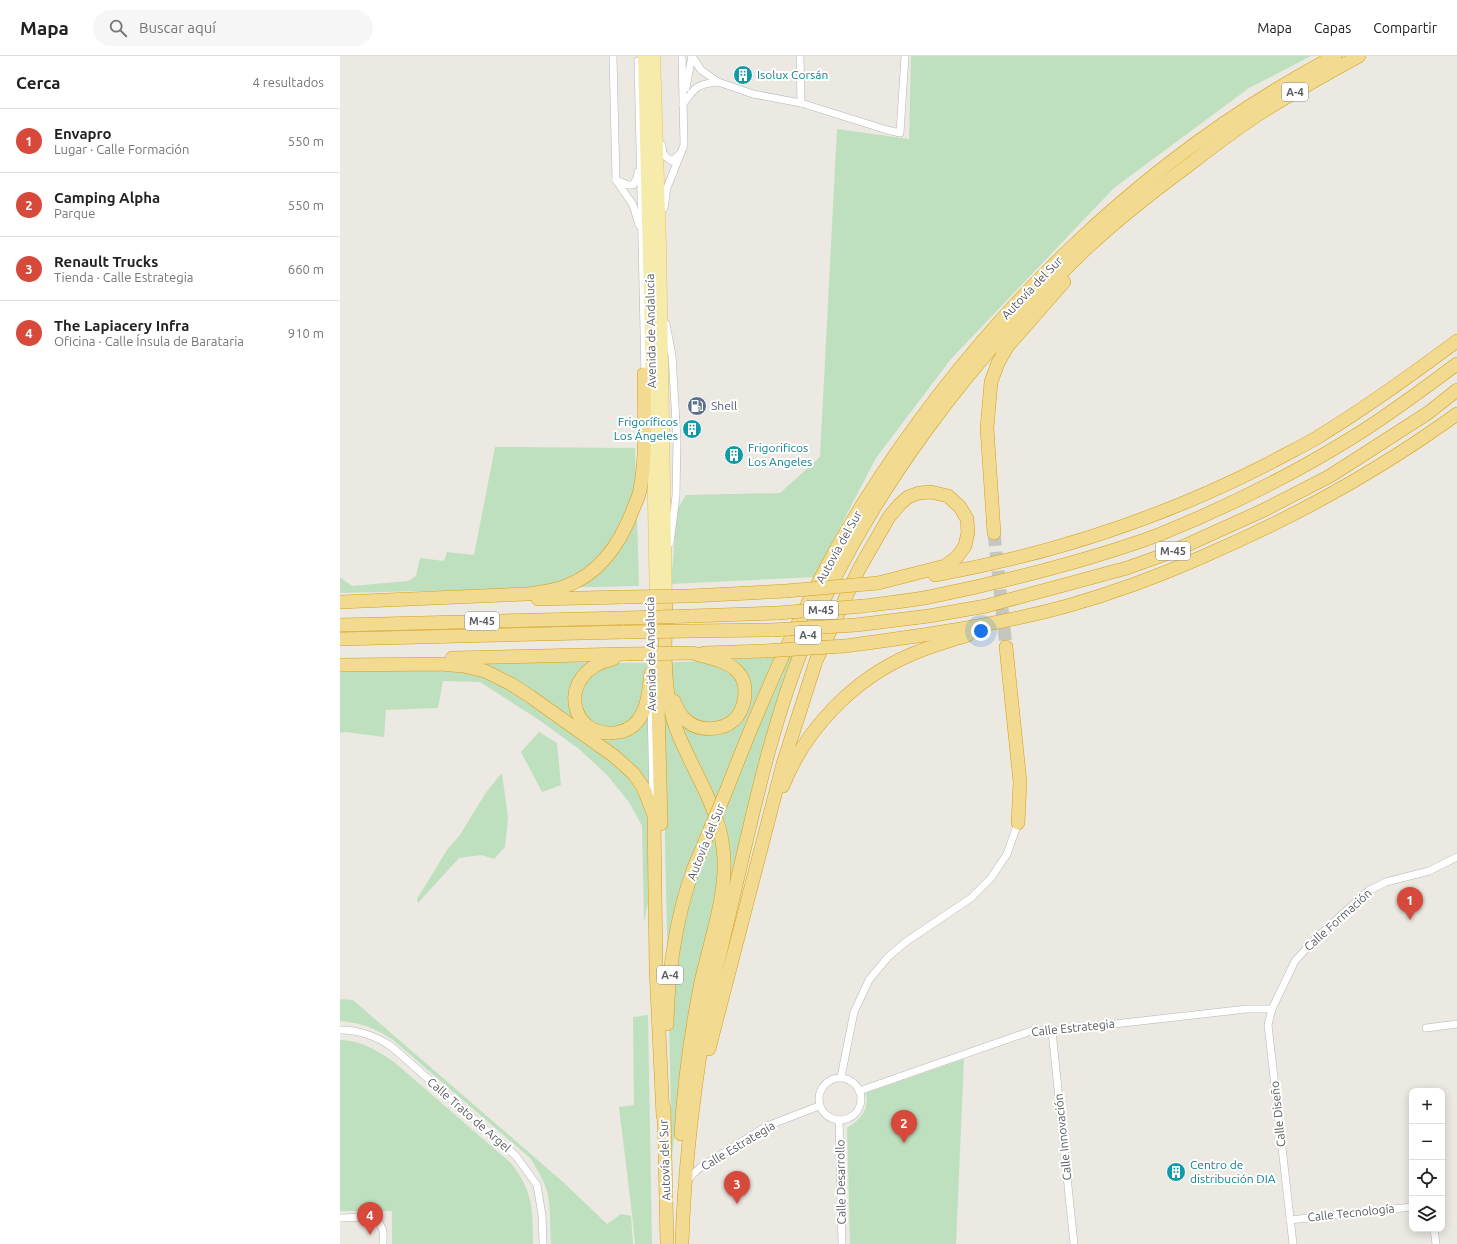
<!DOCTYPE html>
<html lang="es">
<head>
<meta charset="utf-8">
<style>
	body { margin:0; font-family:Ubuntu,sans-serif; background:#f6f6f6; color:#222 }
	.controls { position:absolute; right:12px; bottom:12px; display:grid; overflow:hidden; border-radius:8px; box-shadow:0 2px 10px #0003 }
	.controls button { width:36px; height:36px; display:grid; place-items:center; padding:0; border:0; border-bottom:1px solid #e0e0e0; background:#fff; color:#222; font:20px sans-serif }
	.you { position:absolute; left:641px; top:575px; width:14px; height:14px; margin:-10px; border:3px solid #fff; border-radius:50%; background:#1a73e8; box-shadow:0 0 0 6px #1a73e833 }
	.badge { display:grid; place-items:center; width:26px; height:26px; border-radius:50%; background:#d7493a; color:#fff; font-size:13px; font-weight:700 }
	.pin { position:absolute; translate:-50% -33px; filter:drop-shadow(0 1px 2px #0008) }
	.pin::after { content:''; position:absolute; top:21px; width:14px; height:12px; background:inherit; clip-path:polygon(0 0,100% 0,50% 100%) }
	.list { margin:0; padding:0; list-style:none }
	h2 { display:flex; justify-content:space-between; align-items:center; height:52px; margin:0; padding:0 16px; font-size:17px }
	h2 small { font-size:13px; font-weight:400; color:#767676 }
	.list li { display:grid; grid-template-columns:26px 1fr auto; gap:12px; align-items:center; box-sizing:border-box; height:64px; padding:0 16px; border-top:1px solid #e0e0e0 }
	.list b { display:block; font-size:15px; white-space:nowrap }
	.list p { margin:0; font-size:13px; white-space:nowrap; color:#767676 }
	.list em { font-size:13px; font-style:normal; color:#767676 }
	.icon { flex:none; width:22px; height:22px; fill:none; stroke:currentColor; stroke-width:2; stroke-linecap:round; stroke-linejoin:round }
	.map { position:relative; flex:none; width:1117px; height:1188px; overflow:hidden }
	header { display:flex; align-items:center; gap:24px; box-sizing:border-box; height:56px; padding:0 20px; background:#fff; border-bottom:1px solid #e0e0e0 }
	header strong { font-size:19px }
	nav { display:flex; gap:22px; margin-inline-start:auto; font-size:14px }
	.search { width:280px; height:36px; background:#f6f6f6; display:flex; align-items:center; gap:10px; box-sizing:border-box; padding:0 14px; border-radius:22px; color:#767676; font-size:15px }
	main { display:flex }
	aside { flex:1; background:#fff }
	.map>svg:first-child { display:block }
	.green { fill:#bfe0bf }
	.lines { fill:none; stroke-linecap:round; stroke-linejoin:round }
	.highway-tunnel { stroke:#c6c6c1; stroke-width:13; stroke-dasharray:13 6; stroke-linecap:butt }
	.street-casing { stroke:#b3b6ba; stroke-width:8 }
	.primary-casing { stroke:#e2c062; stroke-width:13 }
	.highway-casing { stroke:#d69d16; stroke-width:14 }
	.street { stroke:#fff; stroke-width:7 }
	.primary { stroke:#f6ebaa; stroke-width:12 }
	.highway { stroke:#f2db90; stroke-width:13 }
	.highway-bridge-casing { stroke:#d69d16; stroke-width:14; stroke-linecap:butt }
	.highway-bridge { stroke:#f2db90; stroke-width:13 }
	.labels { text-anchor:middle; stroke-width:4; stroke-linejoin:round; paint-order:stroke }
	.shield { fill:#fff; stroke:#8b8d90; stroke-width:1 }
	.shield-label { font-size:11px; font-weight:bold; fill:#595c60 }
	.culture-label { font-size:12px; fill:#0d838f; stroke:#fff; text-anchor:start }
	.street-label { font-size:12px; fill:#595c60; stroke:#fff }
	.service-label { font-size:12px; fill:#4e5e75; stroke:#fff; text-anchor:start }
</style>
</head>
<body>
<header>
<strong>Mapa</strong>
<div class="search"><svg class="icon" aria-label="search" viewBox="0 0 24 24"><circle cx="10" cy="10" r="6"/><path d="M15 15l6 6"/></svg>Buscar aquí</div>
<nav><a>Mapa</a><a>Capas</a><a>Compartir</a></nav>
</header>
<main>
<aside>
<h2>Cerca<small>4 resultados</small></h2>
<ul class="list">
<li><span class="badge">1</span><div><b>Envapro</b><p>Lugar · Calle Formación</p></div><em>550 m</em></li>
<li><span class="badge">2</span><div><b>Camping Alpha</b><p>Parque</p></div><em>550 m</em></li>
<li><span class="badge">3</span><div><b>Renault Trucks</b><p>Tienda · Calle Estrategia</p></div><em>660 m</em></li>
<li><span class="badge">4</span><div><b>The Lapiacery Infra</b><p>Oficina · Calle Ínsula de Barataria</p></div><em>910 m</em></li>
</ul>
</aside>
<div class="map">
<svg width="1117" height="1188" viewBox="0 0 1117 1188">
	<rect width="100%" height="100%" fill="#ebe9e1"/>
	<g class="green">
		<path d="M 571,0 L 971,0 L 909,32 L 774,132 L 611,303 L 536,402 L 474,521 L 331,528 L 337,454 L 346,439 L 440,437 L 480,401 L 497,73 L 569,83 Z"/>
		<path d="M 155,391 L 295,392 L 299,530 L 0,537 L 0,522 L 1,522 L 12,530 L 68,525 L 76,520 L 80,502 L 104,505 L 107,496 L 134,499 Z"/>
		<path d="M 457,600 L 384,862 L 345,993 L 332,1100 L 321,607 Z"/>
		<path d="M 208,606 L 308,607 L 310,712 L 309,842 L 304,866 L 302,770 L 289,746 L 267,719 L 239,693 L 199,664 L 140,626 L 103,625 L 98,652 L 46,654 L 44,681 L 6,676 L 0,677 L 0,614 L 129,607 Z"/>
		<path d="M 199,676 L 217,687 L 221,729 L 202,736 L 181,696 Z"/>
		<path d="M 162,717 L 168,762 L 165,791 L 154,803 L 141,799 L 119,802 L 78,847 L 77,843 L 107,794 L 120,779 L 145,738 L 159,720 Z"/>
		<path d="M 0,943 L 13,944 L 223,1126 L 267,1168 L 281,1158 L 291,1160 L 293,1188 L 211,1188 C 210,1171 211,1152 207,1135 C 203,1123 197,1113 190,1102 L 53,984 C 35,972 22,967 0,965 Z"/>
		<path d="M 308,959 L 312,1188 L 295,1188 L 292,1158 L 279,1051 L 294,1049 L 293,961 Z"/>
		<path d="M 0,984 C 21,984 38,995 54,1006 L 171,1107 C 193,1135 193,1154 193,1188 L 52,1188 L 52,1155 L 0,1155 Z"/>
		<path d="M 624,1003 L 616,1188 L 510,1188 L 507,1072 C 521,1063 529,1054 526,1037 Z"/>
	</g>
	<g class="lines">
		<path class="highway-tunnel" d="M 654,477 L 666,591"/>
		<defs>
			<g id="street">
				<path d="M 273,0 L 276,124 L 293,149 L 299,169"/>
				<path d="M 352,0 L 361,14 L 378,26 L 413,38 L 461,47 L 547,74 L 560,77 L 565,0"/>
				<path d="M 460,0 L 461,47"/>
				<path d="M 298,5 L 305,320"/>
				<path d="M 346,32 L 352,0"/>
				<path d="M 343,48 C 355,31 357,28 378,26"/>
				<path d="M 322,89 C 322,97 324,101 332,105 L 340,98"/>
				<path d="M 276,124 L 288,129 L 293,129 L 297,122 L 298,116"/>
				<path d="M 324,152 L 327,132 L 344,89 L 342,0"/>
				<path d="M 326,268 L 332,299 L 337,384 L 336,440 L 330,487"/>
				<path d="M 311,614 L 311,573"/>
				<path d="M 311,645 L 313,748"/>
				<path d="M 1086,972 L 1117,968"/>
				<path d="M 0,974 C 19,974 36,980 52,991 L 176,1100 L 197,1129 L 202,1159 L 203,1188"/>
				<path d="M 712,975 L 734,1188"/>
				<path d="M 501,1021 L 514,956 L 529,924 L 548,901 L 567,885 L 631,842 L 651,822 L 667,798 L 678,767"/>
				<circle cx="500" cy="1043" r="21"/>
				<path d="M 519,1035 L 694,974 L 712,975 L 907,953 L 932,953"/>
				<path d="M 499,1064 L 502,1188"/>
				<path d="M 347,1125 L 353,1118 L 362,1110 L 427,1070 L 479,1050"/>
				<path d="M 0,1162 C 12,1162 37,1157 42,1172 C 44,1176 43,1183 43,1188"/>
				<path d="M 950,1164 L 1072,1151"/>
				<path d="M 1094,1173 L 1096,1188"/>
				<path d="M 953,1188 L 928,969 L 932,953 L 955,905 L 975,883 L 1028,835 L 1046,826 L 1089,815 L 1117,801"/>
			</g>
			<g id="primary">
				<path d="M 304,0 L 311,287 L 316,550"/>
				<path d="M 314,0 L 320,189 L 326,549"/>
			</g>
			<g id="highway">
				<path d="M 654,477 L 647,372 L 651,326 L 658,307 L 667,291 L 724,226"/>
				<path d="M 595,519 C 714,498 823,462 930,407 C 944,399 959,392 973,384 C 1023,354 1070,320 1117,285"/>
				<path d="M 350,540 L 446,535"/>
				<path d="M 198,543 L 284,541"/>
				<path d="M 0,546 L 187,538 C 200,536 214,535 226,530 C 261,517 282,484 294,451 C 296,446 299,440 300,434 C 307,396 304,356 304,318"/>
				<path d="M 326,549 C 325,591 322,635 337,675 C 352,714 378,749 383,792 C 389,835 370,884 361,926 C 351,976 344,1027 341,1078"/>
				<path d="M 316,550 L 316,572"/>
				<path d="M 524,550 C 546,547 567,545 589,541 C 639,531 689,519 738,505 C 765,497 792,489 818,479 C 885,452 952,419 1013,381 C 1049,359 1083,333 1117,308"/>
				<path d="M 351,560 L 438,557"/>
				<path d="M 0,569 L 284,562"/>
				<path d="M 516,569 L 589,560 L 646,550 L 787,512 L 829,497 L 924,454 L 990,420 L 1088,357 L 1117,334"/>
				<path d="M 351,575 L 432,574"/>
				<path d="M 0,583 L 284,576"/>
				<path d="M 505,590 C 579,580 654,570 727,550 C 773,537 819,520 862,501 C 953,462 1037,416 1117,358"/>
				<path d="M 666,591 L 680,726 L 678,767"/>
				<path d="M 364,597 L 424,595"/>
				<path d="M 112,602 L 286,598"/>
				<path d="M 273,603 C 214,616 229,686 279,676 C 290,674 297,668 302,658 C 309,646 309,630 311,617"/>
				<path d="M 317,608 L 321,768"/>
				<path d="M 0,609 L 101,608 L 123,610 L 145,615 L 171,628 L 191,641 L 274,700 L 293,717 L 303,731 L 314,759 L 316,913 L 323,1060"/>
				<path d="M 334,645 C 336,650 339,657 343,661 C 356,677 384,676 397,661 C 403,653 405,644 405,635 C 405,627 403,621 397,615 C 386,604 368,602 353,597"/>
				<path d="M 443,730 C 465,673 514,623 570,599 C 588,591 609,585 628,579"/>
				<path d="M 387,733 C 424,637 469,534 524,446 C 641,261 801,103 995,0"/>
				<path d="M 327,968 C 328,918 336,862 353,814 C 357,804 362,794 366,783"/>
				<path d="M 369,993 L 443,708 L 476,605 L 519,513 L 549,461 L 559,449 L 568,441 L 579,437 L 591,436 L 608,440 L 620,451 L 627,463 L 628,476 L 625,490 L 617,501 L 605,510 L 538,527"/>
				<path d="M 324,1052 L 327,1188"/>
				<path d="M 342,1188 C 344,1118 352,1049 363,980 C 371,932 383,885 394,838 C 414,752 433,663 467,581 C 530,434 633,300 748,191 C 779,162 815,134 849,109 C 872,91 895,74 919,58 C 952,37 986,18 1019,0"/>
			</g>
		</defs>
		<use href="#street" class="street-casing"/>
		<use href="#primary" class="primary-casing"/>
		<use href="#highway" class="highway-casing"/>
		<use href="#street" class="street"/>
		<use href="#primary" class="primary"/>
		<use href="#highway" class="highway"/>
		<defs>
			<g id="highway-bridge">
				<path d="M 446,535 L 538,527"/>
				<path d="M 284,541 L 350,540"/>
				<path d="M 438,557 L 524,550"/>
				<path d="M 284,562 L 351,560"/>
				<path d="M 432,574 L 516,569"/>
				<path d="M 284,576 L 351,575"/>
				<path d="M 424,595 L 505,590"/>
				<path d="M 286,598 L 353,597"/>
				<path d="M 366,783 L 387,733"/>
			</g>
		</defs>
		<use href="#highway-bridge" class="highway-bridge-casing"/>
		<use href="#highway-bridge" class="highway-bridge"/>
	</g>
	<defs>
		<symbol id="building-disc" viewBox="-11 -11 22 22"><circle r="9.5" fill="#0f9aa8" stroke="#fff"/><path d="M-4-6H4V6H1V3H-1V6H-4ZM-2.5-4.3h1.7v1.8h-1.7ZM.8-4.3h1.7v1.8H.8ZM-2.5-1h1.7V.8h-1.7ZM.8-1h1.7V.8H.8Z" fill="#fff"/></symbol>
		<symbol id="fuel-disc" viewBox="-11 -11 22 22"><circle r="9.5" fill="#5c6f8a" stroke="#fff"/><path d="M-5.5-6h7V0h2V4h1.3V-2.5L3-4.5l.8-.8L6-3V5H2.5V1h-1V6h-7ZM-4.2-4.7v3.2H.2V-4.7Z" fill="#fff"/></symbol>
	</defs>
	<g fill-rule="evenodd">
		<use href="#building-disc" x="392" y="8" width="22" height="22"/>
		<use href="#fuel-disc" x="346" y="339" width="22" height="22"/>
		<use href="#building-disc" x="341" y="362" width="22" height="22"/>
		<use href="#building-disc" x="383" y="388" width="22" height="22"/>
		<use href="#building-disc" x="825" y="1105" width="22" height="22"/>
	</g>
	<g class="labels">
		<g class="shield">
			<rect x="942" y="27" width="26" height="18" rx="3"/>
			<rect x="816" y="486" width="34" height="18" rx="3"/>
			<rect x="464" y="545" width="34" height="18" rx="3"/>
			<rect x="125" y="556" width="34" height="18" rx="3"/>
			<rect x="455" y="570" width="26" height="18" rx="3"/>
			<rect x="317" y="910" width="26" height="18" rx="3"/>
		</g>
		<g class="shield-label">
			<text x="955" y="40">A-4</text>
			<text x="833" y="499">M-45</text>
			<text x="481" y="558">M-45</text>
			<text x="142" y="569">M-45</text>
			<text x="468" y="583">A-4</text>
			<text x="330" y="923">A-4</text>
		</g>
		<g class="culture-label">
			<text x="417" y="23">Isolux Corsán</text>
			<text x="338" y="370" text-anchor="end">Frigoríficos<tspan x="338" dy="14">Los Ángeles</tspan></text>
			<text x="408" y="396">Frigorificos<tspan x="408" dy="14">Los Angeles</tspan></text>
			<text x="850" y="1113">Centro de<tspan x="850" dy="14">distribución DIA</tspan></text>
		</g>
		<g class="street-label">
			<text transform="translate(692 232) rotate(-46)" y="4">Autovía del Sur</text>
			<text transform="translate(311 275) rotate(-91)" y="4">Avenida de Andalucía</text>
			<text transform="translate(499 491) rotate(-61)" y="4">Autovía del Sur</text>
			<text transform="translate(311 598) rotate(-91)" y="4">Avenida de Andalucía</text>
			<text transform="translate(366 786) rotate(-68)" y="4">Autovía del Sur</text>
			<text transform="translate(998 864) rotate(-42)" y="4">Calle Formación</text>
			<text transform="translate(733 972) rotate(-6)" y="4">Calle Estrategia</text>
			<text transform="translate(938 1058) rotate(-96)" y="4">Calle Diseño</text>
			<text transform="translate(129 1059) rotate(41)" y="4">Calle Trato de Argel</text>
			<text transform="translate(723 1081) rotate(-96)" y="4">Calle Innovación</text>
			<text transform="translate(398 1090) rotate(-31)" y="4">Calle Estrategia</text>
			<text transform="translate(325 1104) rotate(-92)" y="4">Autovía del Sur</text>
			<text transform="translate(501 1126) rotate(-91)" y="4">Calle Desarrollo</text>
			<text transform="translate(1011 1157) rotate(-6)" y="4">Calle Tecnología</text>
		</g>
		<g class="service-label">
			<text x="371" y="354">Shell</text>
		</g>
	</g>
</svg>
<div class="controls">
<button>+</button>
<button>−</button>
<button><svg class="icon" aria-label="locate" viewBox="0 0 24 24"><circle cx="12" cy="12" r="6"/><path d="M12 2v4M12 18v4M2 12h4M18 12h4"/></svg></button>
<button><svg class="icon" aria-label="layers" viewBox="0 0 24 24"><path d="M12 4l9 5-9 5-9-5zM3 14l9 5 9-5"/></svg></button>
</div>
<div class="you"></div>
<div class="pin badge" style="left:1070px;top:864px">1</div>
<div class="pin badge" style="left:564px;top:1087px">2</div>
<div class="pin badge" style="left:397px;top:1148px">3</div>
<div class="pin badge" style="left:30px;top:1179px">4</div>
</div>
</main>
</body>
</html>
